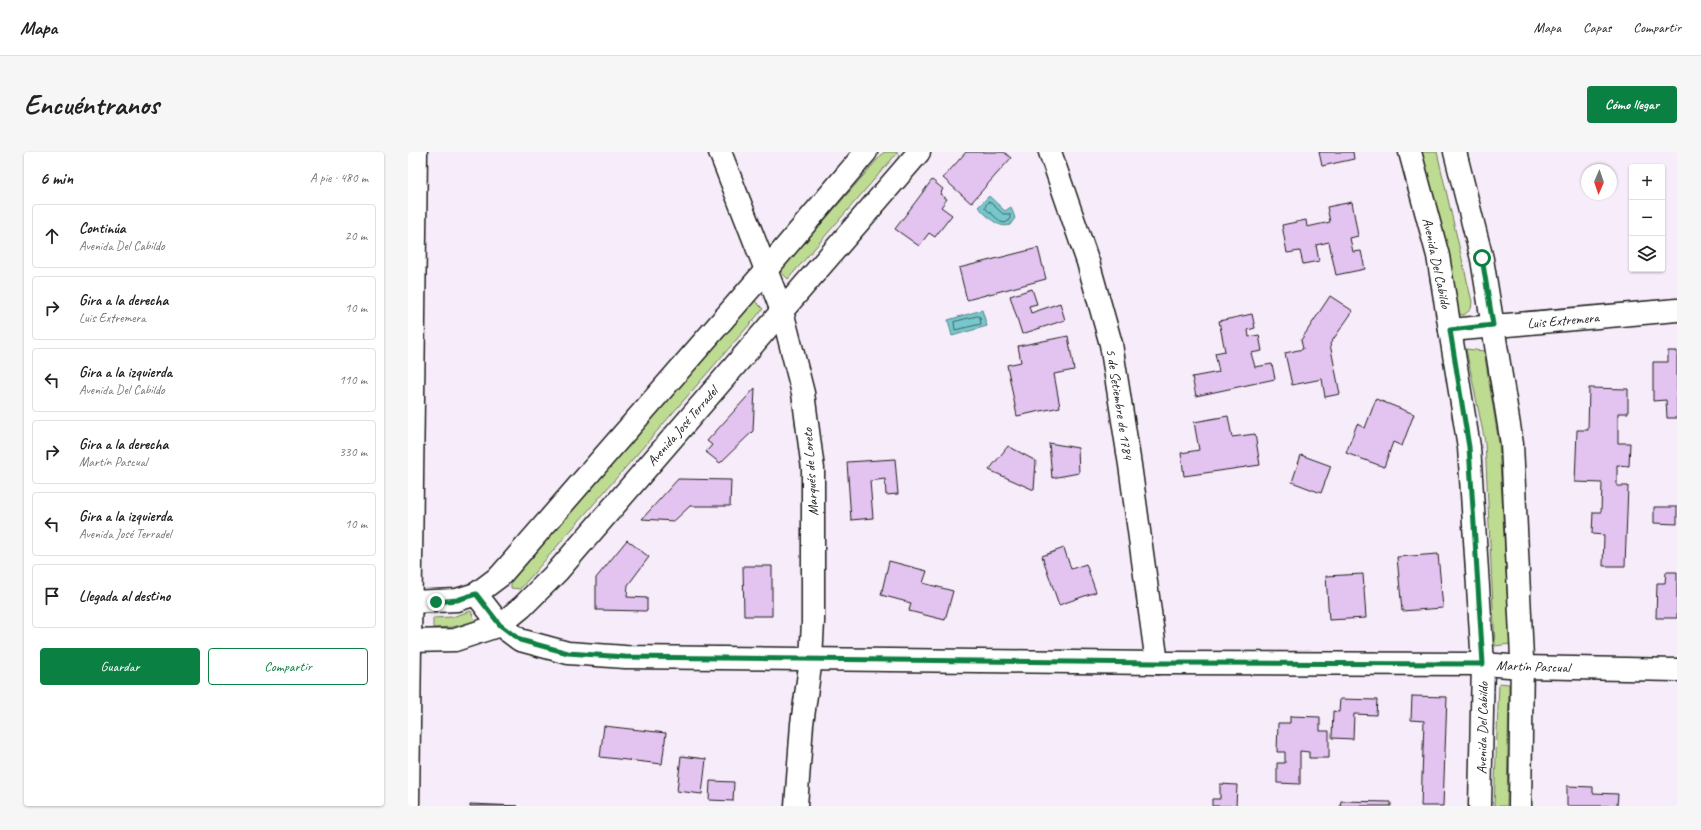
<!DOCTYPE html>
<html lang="es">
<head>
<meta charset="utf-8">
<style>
	body { margin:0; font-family:Caveat,sans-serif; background:#f6f6f6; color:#222 }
	.controls { position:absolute; right:12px; top:12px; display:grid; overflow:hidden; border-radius:4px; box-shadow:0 1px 3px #0004 }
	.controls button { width:36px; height:36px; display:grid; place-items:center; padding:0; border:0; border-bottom:1px solid #e0e0e0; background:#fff; color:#222; font:20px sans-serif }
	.compass { position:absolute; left:1173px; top:12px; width:36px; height:36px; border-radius:50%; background:#fff; box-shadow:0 1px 3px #0004; rotate:182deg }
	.stop { position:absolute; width:12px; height:12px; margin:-9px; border:3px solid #0b8043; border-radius:50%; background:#fff }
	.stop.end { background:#0b8043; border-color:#fff; box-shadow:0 1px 4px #0008 }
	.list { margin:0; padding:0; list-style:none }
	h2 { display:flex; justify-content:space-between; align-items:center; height:52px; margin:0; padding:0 16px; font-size:17px }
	h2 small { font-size:13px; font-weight:400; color:#767676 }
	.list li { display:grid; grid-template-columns:26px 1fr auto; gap:12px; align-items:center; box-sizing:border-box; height:64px; margin:0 8px 8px; padding:0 8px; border:1px solid #e0e0e0; border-radius:4px }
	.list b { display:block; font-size:15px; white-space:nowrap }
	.list p { margin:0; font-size:13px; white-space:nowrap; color:#767676 }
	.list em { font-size:13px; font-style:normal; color:#767676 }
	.actions { display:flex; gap:8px; padding:12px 16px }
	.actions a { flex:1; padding:9px 0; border:1px solid #0b8043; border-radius:4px; text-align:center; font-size:14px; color:#0b8043 }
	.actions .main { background:#0b8043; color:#fff }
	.icon { flex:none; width:22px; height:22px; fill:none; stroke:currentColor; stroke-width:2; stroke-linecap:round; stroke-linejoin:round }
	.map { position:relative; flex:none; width:1269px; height:654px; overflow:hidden; border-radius:4px }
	header { display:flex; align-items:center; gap:24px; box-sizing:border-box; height:56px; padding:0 20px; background:#fff; border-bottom:1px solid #e0e0e0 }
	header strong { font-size:19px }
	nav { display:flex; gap:22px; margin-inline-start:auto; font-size:14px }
	.intro { display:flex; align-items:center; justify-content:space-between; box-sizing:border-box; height:96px; padding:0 24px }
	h1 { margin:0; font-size:28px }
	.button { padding:10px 18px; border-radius:4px; background:#0b8043; color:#fff; font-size:14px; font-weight:700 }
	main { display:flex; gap:24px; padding:0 24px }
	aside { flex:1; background:#fff; border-radius:4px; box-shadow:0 1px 3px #0004 }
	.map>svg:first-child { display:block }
	.green { fill:#bedb92; stroke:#6d7c57 }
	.water { fill:#77c8cd; stroke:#538386 }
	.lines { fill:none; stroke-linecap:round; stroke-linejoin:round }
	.shore { stroke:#406163; stroke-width:1 }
	.building { fill:#e3c3f0; stroke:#1c1c1c }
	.street-casing { stroke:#1c1c1c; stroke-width:25 }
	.secondary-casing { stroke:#1c1c1c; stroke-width:25 }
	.street { stroke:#fff; stroke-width:22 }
	.secondary { stroke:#fff; stroke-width:22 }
	.route { stroke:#0b8043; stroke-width:5 }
	.labels { text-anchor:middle; stroke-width:3; stroke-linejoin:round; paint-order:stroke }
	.street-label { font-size:14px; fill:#1c1c1c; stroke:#fff }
</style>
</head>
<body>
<header>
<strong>Mapa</strong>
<nav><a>Mapa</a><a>Capas</a><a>Compartir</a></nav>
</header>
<div class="intro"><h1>Encuéntranos</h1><a class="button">Cómo llegar</a></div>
<main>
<aside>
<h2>6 min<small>A pie · 480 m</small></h2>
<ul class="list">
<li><svg class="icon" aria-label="ahead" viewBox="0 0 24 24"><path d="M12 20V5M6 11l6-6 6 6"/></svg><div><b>Continúa</b><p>Avenida Del Cabildo</p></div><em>20 m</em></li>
<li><svg class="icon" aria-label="right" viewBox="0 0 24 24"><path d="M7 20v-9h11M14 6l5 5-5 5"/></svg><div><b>Gira a la derecha</b><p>Luis Extremera</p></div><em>10 m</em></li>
<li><svg class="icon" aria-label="left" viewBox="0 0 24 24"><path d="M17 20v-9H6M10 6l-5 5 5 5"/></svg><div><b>Gira a la izquierda</b><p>Avenida Del Cabildo</p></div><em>110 m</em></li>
<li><svg class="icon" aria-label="right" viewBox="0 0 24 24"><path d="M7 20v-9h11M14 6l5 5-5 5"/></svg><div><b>Gira a la derecha</b><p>Martín Pascual</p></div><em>330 m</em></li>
<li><svg class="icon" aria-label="left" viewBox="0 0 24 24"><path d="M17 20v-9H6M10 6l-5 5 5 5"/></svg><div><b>Gira a la izquierda</b><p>Avenida José Terradel</p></div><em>10 m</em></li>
<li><svg class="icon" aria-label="arrive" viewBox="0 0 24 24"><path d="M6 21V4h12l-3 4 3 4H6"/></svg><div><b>Llegada al destino</b></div></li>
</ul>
<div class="actions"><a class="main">Guardar</a><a>Compartir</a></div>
</aside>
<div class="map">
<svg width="1269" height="654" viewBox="0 0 1269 654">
	<rect width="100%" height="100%" fill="#f7edfa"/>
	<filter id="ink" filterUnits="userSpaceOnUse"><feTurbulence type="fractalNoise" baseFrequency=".025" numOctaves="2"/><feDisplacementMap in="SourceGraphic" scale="8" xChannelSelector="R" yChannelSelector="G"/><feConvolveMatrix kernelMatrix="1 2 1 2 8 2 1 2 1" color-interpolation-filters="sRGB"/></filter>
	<g filter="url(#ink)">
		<g class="green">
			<path d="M 476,0 L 490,0 L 380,127 L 372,119 Z"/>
			<path d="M 1011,0 L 1029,0 L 1064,150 L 1063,157 L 1056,163 L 1051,162 L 1047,159 Z"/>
			<path d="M 346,148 L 355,157 L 112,437 L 103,436 L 103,429 Z"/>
			<path d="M 1058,197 L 1076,199 L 1091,292 L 1102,492 L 1087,494 L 1077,290 Z"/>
			<path d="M 63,459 L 67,469 L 45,475 L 25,476 L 25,466 L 44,465 Z"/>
			<path d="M 1091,531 L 1101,532 L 1099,654 L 1086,654 Z"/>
		</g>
		<g class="water">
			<path d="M 581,44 L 597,59 L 603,55 L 607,66 L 602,73 C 589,77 579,63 570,55 Z"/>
			<path d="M 574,158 L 579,174 L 544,184 L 540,168 Z"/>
		</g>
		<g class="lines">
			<g class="shore">
				<path d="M 580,50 L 583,51 L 595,62 L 602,62 L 602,68 L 597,71 L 593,70 L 577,56 Z"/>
				<path d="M 570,164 L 572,165 L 573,172 L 547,178 L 546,170 Z"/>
			</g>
		</g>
		<g class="building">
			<path d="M 558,0 L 596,0 L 603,6 L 563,51 L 535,26 Z"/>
			<path d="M 911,0 L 945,0 L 946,7 L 914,14 Z"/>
			<path d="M 524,28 L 535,37 L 532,42 L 539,47 L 533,55 L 544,63 L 527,85 L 521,81 L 511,94 L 487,77 Z"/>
			<path d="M 944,50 L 950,84 L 942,86 L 945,100 L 953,99 L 957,117 L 928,123 L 921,90 L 908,93 L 911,109 L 895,112 L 892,99 L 879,101 L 874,73 L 898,68 L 899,75 L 922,70 L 919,55 Z"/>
			<path d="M 630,96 L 638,127 L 559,148 L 551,116 Z"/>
			<path d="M 624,137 L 629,152 L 621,154 L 623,161 L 652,151 L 657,168 L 614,182 L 602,144 Z"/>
			<path d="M 922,144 L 945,159 L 922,192 L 932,242 L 917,245 L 914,227 L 884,233 L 877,201 L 895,197 L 893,188 Z"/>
			<path d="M 844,162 L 847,176 L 840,178 L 841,185 L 851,183 L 854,199 L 843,201 L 847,215 L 864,212 L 867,227 L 788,244 L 784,225 L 811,220 L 807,201 L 817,199 L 811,169 Z"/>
			<path d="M 660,184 L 666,218 L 646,222 L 652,255 L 609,264 L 599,213 L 613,210 L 610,194 Z"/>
			<path d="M 1260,199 L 1269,199 L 1269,266 L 1259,266 L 1258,248 L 1245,249 L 1245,210 L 1260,210 Z"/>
			<path d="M 347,236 L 345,279 L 312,311 L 298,300 L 304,293 L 299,289 Z"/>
			<path d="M 1181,236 L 1220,237 L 1220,261 L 1210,261 L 1210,291 L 1222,291 L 1221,314 L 1209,313 L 1209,334 L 1220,334 L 1217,414 L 1195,414 L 1196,383 L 1184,382 L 1185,360 L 1193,360 L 1194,331 L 1167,330 L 1169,278 L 1180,278 Z"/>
			<path d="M 968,247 L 1006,262 L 994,294 L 985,290 L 976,315 L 938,301 L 949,272 L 957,276 Z"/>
			<path d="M 820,264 L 824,285 L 847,282 L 852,313 L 776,324 L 773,301 L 791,298 L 786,270 Z"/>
			<path d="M 641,291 L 670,296 L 671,321 L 644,326 Z"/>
			<path d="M 600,294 L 628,309 L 626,338 L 581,318 Z"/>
			<path d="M 893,303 L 923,314 L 913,341 L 884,330 Z"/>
			<path d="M 487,307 L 490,342 L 478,343 L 477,327 L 462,329 L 465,366 L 443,368 L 439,310 Z"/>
			<path d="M 270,327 L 323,328 L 322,354 L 282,354 L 266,369 L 234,367 Z"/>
			<path d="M 1246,355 L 1269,355 L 1269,372 L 1246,371 Z"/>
			<path d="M 219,388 L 241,405 L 220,433 L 219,445 L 239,446 L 239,459 L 188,458 L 188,426 Z"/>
			<path d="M 656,396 L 663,417 L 678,412 L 688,440 L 651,453 L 634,404 Z"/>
			<path d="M 1030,402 L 1035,456 L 994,459 L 989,405 Z"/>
			<path d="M 481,409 L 519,419 L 515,431 L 545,439 L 537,468 L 501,459 L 503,451 L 473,443 Z"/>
			<path d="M 335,414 L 364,414 L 364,464 L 336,464 Z"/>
			<path d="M 1258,420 L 1269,420 L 1269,466 L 1248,466 L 1249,431 L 1257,431 Z"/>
			<path d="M 955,422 L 958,466 L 921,468 L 918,424 Z"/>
			<path d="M 1004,544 L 1039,545 L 1035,654 L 1013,654 L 1016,569 L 1003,568 Z"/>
			<path d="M 932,547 L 969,548 L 968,563 L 946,562 L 945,587 L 924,586 L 925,559 L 931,560 Z"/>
			<path d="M 882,564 L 912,565 L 912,579 L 921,579 L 921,606 L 901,606 L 901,600 L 892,599 L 892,632 L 869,631 L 869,611 L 877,611 L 877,600 L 869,600 L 870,571 L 882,571 Z"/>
			<path d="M 196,574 L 258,581 L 254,612 L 192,605 Z"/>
			<path d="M 273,604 L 298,607 L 294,642 L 269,639 Z"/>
			<path d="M 302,629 L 326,630 L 325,649 L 301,648 Z"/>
			<path d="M 812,632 L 829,633 L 828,654 L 804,654 L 804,647 L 812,647 Z"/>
			<path d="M 1159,634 L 1185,635 L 1185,641 L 1210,642 L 1209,654 L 1159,654 Z"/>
			<path d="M 933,649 L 983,650 L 983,654 L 932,654 Z"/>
			<path d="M 62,652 L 110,654 L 62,654 Z"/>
		</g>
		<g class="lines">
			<defs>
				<g id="street">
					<path d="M 312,0 L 374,159 L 395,241 L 405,317 L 405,470 L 403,507 L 394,572 L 388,654"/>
					<path d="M 642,0 L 680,110 L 703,192 L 722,313 L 749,511"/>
					<path d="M 1002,0 L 1030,104 L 1061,295 L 1075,512 L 1072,654"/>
					<path d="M 1047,0 L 1074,107 L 1104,292 L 1114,506 L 1112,654"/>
					<path d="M 1042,178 L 1269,158"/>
					<path d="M 68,442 L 92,473 L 112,488 L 160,501 L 217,505 L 749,511 L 1075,512 L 1114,515 L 1269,518"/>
				</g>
				<g id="secondary">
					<path d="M 3,450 L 49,448 L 68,442 L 92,424 L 359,117 L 458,0"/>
					<path d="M 2,489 L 47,488 L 92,473 L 114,455 L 149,420 L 511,0"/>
					<path d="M 0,654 L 8,0"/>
				</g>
			</defs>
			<use href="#street" class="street-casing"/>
			<use href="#secondary" class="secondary-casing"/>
			<use href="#street" class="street"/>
			<use href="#secondary" class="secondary"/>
		</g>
	</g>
	<g class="lines" filter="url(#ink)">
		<path class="route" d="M 28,450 L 49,448 L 68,442 L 92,473 L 112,488 L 160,501 L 217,505 L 749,511 L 1075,512 L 1061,295 L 1042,178 L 1085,173 L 1074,106"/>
	</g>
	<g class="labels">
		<g class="street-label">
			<text transform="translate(1029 111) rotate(78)" y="5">Avenida Del Cabildo</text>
			<text transform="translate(1155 168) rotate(-5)" y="5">Luis Extremera</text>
			<text transform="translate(712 252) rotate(81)" y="5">5 de Setiembre de 1784</text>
			<text transform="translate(274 274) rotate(-49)" y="5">Avenida José Terradel</text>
			<text transform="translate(402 320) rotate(-94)" y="5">Marqués de Loreto</text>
			<text transform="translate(1125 514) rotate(2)" y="5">Martín Pascual</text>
			<text transform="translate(1074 576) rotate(-89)" y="5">Avenida Del Cabildo</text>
		</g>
	</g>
</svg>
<div class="controls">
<button>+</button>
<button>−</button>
<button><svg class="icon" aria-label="layers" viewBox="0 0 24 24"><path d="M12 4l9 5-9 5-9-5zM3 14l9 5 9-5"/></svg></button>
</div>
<svg class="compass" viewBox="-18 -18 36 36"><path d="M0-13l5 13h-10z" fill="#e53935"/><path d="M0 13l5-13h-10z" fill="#767676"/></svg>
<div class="stop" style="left:1074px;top:106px"></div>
<div class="stop end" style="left:28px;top:450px"></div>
</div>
</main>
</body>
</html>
